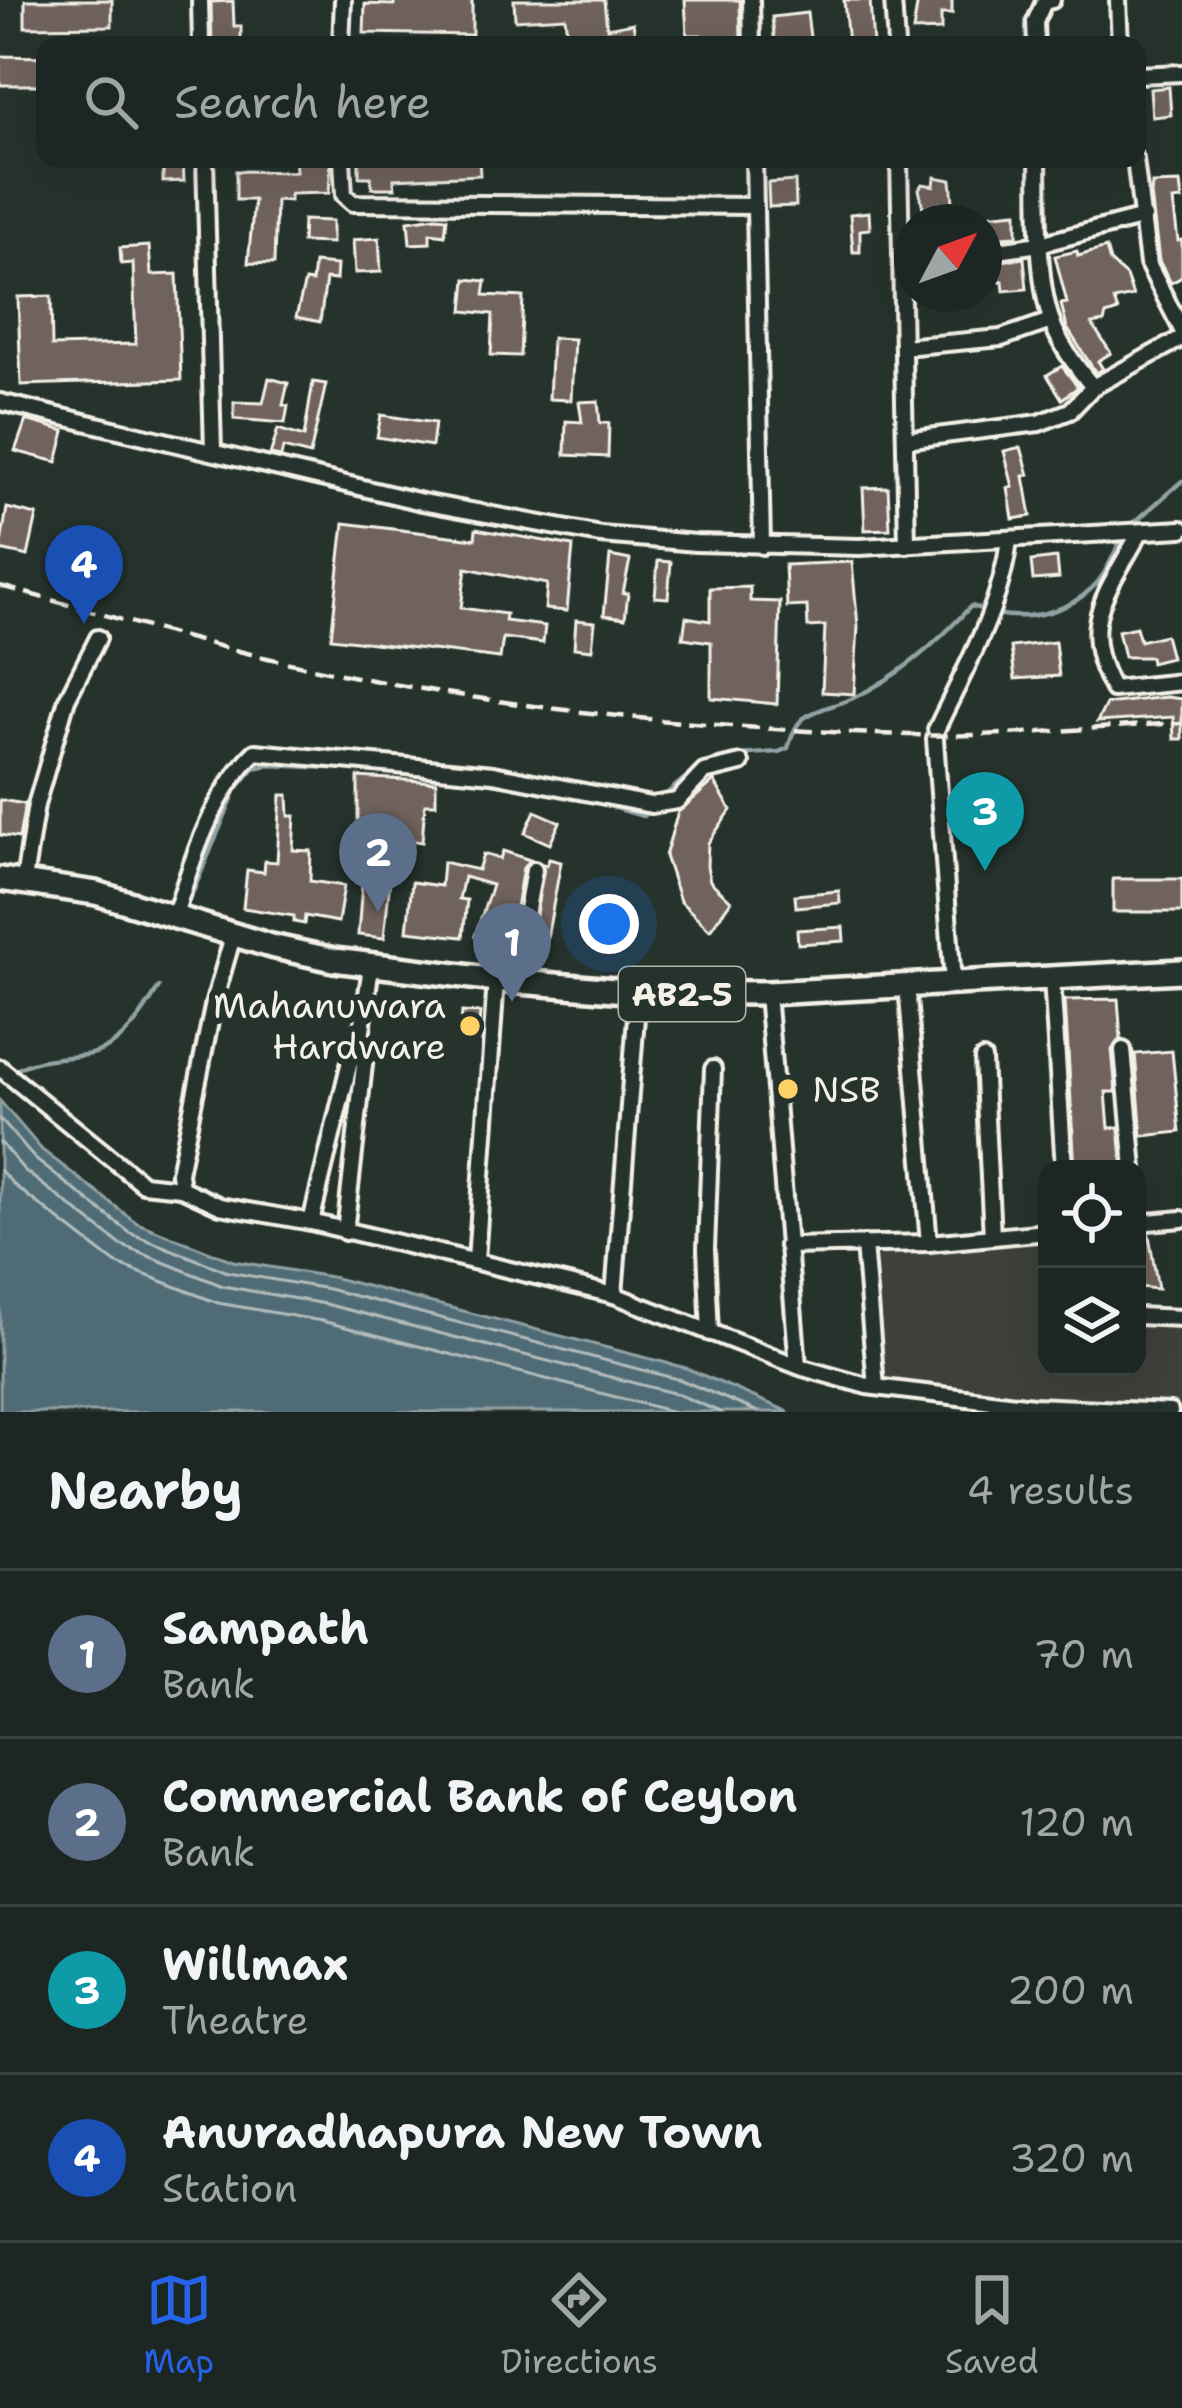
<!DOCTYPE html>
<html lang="en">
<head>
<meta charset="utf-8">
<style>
	body { margin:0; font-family:"Shantell Sans",sans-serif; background:#252e2a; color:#f1f3f6 }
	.controls { position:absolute; right:36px; bottom:36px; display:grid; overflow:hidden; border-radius:24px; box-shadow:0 12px 48px #0002 }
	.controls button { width:108px; height:108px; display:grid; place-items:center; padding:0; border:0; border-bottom:3px solid #3a4340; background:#1c2622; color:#f1f3f6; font:60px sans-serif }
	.compass { position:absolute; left:894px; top:204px; width:108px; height:108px; border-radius:50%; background:#1c2622; box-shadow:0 12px 48px #0002; rotate:49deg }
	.you { position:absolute; left:609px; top:924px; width:42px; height:42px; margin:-30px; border:9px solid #fff; border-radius:50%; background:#1a73e8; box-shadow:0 0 0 18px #1a73e833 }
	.badge { display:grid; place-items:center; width:78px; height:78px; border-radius:50%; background:#2563eb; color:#fff; font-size:39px; font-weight:700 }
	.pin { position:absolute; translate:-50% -99px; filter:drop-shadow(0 3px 6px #0008) }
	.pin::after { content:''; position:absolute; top:63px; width:42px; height:36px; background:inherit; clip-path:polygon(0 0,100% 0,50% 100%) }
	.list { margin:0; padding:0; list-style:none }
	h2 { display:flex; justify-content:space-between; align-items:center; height:156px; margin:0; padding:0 48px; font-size:51px }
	h2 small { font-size:39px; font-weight:400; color:#a0a5a5 }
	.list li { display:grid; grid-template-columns:78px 1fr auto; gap:36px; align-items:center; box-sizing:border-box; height:168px; padding:0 48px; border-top:3px solid #3a4340 }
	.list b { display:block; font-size:45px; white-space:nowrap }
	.list p { margin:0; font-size:39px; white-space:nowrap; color:#a0a5a5 }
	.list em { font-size:39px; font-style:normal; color:#a0a5a5 }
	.icon { flex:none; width:66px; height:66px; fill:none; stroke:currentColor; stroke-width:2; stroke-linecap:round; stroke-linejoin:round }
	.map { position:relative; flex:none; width:1182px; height:1412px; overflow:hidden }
	.search { position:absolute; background:#1c2622; box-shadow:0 12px 48px #0002; left:36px; right:36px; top:36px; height:132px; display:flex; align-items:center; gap:30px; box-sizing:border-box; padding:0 42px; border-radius:24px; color:#a0a5a5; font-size:45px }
	.sheet { height:828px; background:#1c2622 }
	nav { display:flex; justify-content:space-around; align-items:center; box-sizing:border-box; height:168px; border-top:3px solid #3a4340; background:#1c2622; font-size:33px; color:#a0a5a5 }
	nav a { display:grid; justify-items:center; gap:6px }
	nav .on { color:#2563eb }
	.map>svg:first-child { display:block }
	.built { fill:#3c413b }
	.water { fill:#506c76; stroke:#92a1a4; stroke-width:3 }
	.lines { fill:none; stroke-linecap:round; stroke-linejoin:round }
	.shore { stroke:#b2bcba; stroke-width:3 }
	.stream { stroke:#92a1a4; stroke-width:4.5 }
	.building { fill:#6f625c; stroke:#f4f1e8; stroke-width:3 }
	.minor-casing { stroke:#f4f1e8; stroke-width:22 }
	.primary-casing { stroke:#f4f1e8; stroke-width:30 }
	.minor { stroke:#26332d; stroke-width:14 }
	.primary { stroke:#26332d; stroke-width:21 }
	.rail { stroke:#f4f1e8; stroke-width:4.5; stroke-dasharray:18 9; stroke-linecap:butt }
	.poi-dot { fill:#ffd166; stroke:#26332d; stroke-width:4.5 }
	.labels { text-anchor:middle; stroke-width:12; stroke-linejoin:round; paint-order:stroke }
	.shield { fill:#26332d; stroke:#b6b8b0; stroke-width:3 }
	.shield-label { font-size:33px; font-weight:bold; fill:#f4f1e8 }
	.poi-label { font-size:36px; fill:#f4f1e8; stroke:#26332d; text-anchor:end }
</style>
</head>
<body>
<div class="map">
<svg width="1182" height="1412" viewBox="0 0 1182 1412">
	<rect width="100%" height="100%" fill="#26332d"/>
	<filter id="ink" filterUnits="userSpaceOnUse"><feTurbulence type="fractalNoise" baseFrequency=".00833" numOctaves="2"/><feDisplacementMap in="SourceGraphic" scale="24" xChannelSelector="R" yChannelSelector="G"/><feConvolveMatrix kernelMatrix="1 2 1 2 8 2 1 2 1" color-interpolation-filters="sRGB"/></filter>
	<g filter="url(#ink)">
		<path class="built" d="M 1047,1232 L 1047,1367 L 1137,1367 L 1137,1316 L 1182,1318 L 1182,1412 L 1033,1406 L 876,1387 L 864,1244 Z"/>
		<path class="water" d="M 0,1101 L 42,1150 L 137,1223 L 233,1261 L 331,1277 L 686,1368 L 789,1412 L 0,1412 Z"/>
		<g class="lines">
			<g class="shore">
				<path d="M 0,1119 L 35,1159 L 130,1233 L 228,1272 L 328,1289 L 681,1380 L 758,1412"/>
				<path d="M 0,1142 L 25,1171 L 121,1245 L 223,1286 L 325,1304 L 677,1394 L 720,1412"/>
				<path d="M 0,1170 L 15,1186 L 115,1263 L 218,1303 L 322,1321 L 674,1412"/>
			</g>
			<g class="stream">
				<path d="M 1128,528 L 1182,481"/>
				<path d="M 996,614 C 1029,621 1068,612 1093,587 C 1106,575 1114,553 1122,538"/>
				<path d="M 450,777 L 540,790"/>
				<path d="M 575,796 L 643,816 L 649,811"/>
				<path d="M 661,799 C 712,753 712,757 779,752 L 788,748 C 792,736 795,723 807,716 C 820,708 837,705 851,699 C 899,677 936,644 971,606 L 985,610"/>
				<path d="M 193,892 L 236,789 L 254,768 L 269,765 L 373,770"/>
				<path d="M 13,1072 C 35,1057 60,1059 85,1055 C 120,1051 143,1014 159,987"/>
			</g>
		</g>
		<g class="building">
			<path d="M 25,0 L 112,0 L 112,26 L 25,27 Z"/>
			<path d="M 394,0 L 472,0 L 472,35 L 364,33 L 365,4 L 394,5 Z"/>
			<path d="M 514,0 L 604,0 L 607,28 L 633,23 L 636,39 L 586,45 L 585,33 L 567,34 L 565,17 L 515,20 Z"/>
			<path d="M 685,0 L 740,0 L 741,39 L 700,40 L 700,35 L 687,35 Z"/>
			<path d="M 844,0 L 870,0 L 873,45 L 848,45 Z"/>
			<path d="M 918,0 L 952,0 L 952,14 L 941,14 L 941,30 L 913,31 Z"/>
			<path d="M 233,1 L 234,26 L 241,26 L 241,45 L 212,45 L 211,2 Z"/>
			<path d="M 807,13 L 811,45 L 775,45 L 772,17 Z"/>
			<path d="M 0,56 L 45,57 L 45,85 L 0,85 Z"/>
			<path d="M 1169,87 L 1171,115 L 1152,117 L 1150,89 Z"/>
			<path d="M 163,159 L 183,159 L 184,181 L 163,182 Z"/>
			<path d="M 295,159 L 331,159 L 329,193 L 290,194 L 290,201 L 276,200 L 274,264 L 248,263 L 254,200 L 236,200 L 236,171 L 296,172 Z"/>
			<path d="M 359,159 L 479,159 L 480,175 L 394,179 L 395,188 L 372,188 L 371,177 L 359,177 Z"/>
			<path d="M 935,177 L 951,180 L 953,202 L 940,203 L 945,222 L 926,222 L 919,189 L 922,184 L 934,186 Z"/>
			<path d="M 795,181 L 796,206 L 769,207 L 768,183 Z"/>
			<path d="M 1180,183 L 1182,200 L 1173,201 L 1178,241 L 1182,240 L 1182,277 L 1171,283 L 1159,261 L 1151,194 L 1152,184 Z"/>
			<path d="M 869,212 L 870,229 L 860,230 L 860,252 L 853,252 L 850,214 Z"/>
			<path d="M 1017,212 L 1017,236 L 984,238 L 984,215 Z"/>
			<path d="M 436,217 L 447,218 L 445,235 L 430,233 L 430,243 L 410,244 L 408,221 Z"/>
			<path d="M 303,220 L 332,221 L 332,243 L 302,242 Z"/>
			<path d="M 379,238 L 381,272 L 355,273 L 353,240 Z"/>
			<path d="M 149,246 L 151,275 L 177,274 L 181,380 L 21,385 L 18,297 L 51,296 L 52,346 L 136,344 L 133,263 L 121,264 L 120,248 Z"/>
			<path d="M 1106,248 L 1110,262 L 1126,276 L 1133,296 L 1114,300 L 1118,311 L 1106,315 L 1104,322 L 1092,324 L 1111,353 L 1098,361 L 1103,369 L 1096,373 L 1067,328 L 1061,304 L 1067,303 L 1055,256 L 1077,251 L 1078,256 Z"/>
			<path d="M 1024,258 L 1027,289 L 1004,291 L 1003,281 L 998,281 L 1001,261 Z"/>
			<path d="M 314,263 L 337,265 L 336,280 L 326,279 L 320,322 L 296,317 L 305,281 L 312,282 Z"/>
			<path d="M 466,279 L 486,281 L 484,295 L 523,297 L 520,356 L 491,355 L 493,314 L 463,311 Z"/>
			<path d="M 552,338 L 574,339 L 571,400 L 549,399 Z"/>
			<path d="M 1062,366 L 1078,387 L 1062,399 L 1047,375 Z"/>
			<path d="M 269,378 L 288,383 L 283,405 L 288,406 L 285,423 L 234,419 L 234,402 L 263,403 Z"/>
			<path d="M 313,382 L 326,384 L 310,455 L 283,448 L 281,457 L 270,455 L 278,429 L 304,437 Z"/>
			<path d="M 598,401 L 600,423 L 609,423 L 608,457 L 565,455 L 566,421 L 582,422 L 579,402 Z"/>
			<path d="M 381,415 L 435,423 L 432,446 L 377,437 Z"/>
			<path d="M 26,420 L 65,431 L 57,462 L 15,451 Z"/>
			<path d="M 1021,447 L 1029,475 L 1024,476 L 1031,516 L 1013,519 L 1008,488 L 1013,487 L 1004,451 Z"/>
			<path d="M 888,487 L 890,529 L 865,530 L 863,488 Z"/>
			<path d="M 7,508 L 37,515 L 28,556 L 0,550 Z"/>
			<path d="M 344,523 L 475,539 L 476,529 L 573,546 L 567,611 L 545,609 L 547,584 L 466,568 L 461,608 L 506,614 L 505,621 L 545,626 L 543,643 L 503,638 L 500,658 L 331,638 Z"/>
			<path d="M 610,556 L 630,560 L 623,593 L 628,593 L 625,618 L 604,615 Z"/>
			<path d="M 1057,558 L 1059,578 L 1033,580 L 1031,561 Z"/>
			<path d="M 658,561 L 671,562 L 668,598 L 655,597 Z"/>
			<path d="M 852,562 L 858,626 L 854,694 L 822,692 L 825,626 L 808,627 L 807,606 L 787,607 L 785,565 Z"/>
			<path d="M 750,587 L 750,601 L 780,602 L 777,704 L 711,698 L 711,642 L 683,638 L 686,617 L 710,621 L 710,588 Z"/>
			<path d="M 576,620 L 595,622 L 592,650 L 574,648 Z"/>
			<path d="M 1136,627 L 1140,641 L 1165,635 L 1171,658 L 1151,663 L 1150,657 L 1124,657 L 1118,631 Z"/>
			<path d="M 1055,642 L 1059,676 L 1015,679 L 1011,647 Z"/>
			<path d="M 1166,697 L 1182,699 L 1182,739 L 1174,739 L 1173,717 L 1097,722 L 1106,704 Z"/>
			<path d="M 358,777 L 436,782 L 436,804 L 425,804 L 422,842 L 408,840 L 408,850 L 393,851 L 384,938 L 358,935 L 366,832 L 358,831 Z"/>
			<path d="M 714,781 L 731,810 L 708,843 L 707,866 L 710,881 L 731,901 L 710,930 L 680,901 L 665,856 L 678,812 Z"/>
			<path d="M 281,795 L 288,795 L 289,816 L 295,816 L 293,850 L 311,851 L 310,881 L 344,886 L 338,922 L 305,916 L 304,924 L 294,922 L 294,916 L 243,908 L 247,870 L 264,872 L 265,861 L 277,862 Z"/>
			<path d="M 0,800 L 25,804 L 19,838 L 0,835 Z"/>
			<path d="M 535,811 L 560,822 L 550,844 L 525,833 Z"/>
			<path d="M 503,851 L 530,860 L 523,868 L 509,946 L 475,936 L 492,885 L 464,877 L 459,899 L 467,900 L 463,937 L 407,931 L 412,882 L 441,886 L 443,862 L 478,870 L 483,854 L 500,859 Z"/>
			<path d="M 549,859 L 561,862 L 544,955 L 531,951 L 543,864 L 547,865 Z"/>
			<rect x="1113" y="879" width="69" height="33"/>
			<path d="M 839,891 L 840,903 L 796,907 L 795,895 Z"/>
			<path d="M 843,927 L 844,941 L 798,944 L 797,930 Z"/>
			<path d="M 1118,999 L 1121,1039 L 1112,1050 L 1116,1092 L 1106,1092 L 1109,1128 L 1119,1127 L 1123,1169 L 1075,1169 L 1065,1000 Z"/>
			<path d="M 462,1012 L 480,1013 L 478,1039 L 460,1038 Z"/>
			<path d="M 1172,1051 L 1180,1132 L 1142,1136 L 1135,1054 Z"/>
			<path d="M 1149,1235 L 1158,1289 L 1137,1287 L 1137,1236 Z"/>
		</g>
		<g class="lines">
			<defs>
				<g id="minor">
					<path d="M 200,0 L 201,45"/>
					<path d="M 751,0 L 752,45"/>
					<path d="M 893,0 L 896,45"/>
					<path d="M 1118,0 L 1120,45"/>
					<path d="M 341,45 L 343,0"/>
					<path d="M 1036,45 L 1035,22 L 1044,2 L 1052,0"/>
					<path d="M 1137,75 L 1182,73"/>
					<path d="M 205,159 L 213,451"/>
					<path d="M 342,159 L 344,195 L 353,203 L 755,206"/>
					<path d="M 754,159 L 762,546"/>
					<path d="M 899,159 L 907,545"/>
					<path d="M 1038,159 C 1039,206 1036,278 1052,322 C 1060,346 1077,368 1093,387"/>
					<path d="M 1135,159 L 1148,264 L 1182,330"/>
					<path d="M 984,252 L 1040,244 L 1144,217"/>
					<path d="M 903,347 L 1001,338 L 1051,321"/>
					<path d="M 0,402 L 422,502 L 601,535 L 696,543 L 860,547 L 1182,529"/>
					<path d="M 905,440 L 1039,423 L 1070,411 L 1093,387 L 1182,338"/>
					<path d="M 1140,532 C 1109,591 1075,622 1113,689 L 1182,682"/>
					<path d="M 936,730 C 965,669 1001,608 1009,540"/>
					<path d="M 935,739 L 953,983"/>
					<path d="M 24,880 L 36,805 L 67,699 L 98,638"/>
					<path d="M 175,915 C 191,862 214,791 255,752 L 493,774 L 651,805 L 677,801 L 704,772 L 741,763"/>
					<path d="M 233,936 L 214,1002 L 179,1173 L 181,1188 L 220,1206 L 311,1222 L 614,1295 L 803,1368 L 867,1386 L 1033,1406 L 1170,1412"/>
					<path d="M 1052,978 L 1064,1169"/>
					<path d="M 514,982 L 534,870"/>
					<path d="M 907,986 L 929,1243 L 1047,1232"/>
					<path d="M 767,993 L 798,1366"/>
					<path d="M 1123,1050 L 1134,1169"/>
					<path d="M 983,1059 L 992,1237"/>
					<path d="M 0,1068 L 143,1184 L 181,1188"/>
					<path d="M 1137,1201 L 1139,1223"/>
					<path d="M 311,1222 L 352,1053 L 361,1037 L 371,966"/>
					<path d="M 1137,1223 L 1182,1219"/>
					<path d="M 345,1232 L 365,1056 L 361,1037"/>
					<path d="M 864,1244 L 876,1387"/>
					<path d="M 787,1246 L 929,1243"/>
					<path d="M 476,1260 L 496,980"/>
					<path d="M 614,1295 L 638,992"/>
					<path d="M 1137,1316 L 1182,1318"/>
					<path d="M 710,1333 L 706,1249 L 713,1069"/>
				</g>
				<path id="primary" d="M 0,879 L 96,893 L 271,946 L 334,960 L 496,980 L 638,992 L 767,993 L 1182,971"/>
			</defs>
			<use href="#minor" class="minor-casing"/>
			<use href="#primary" class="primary-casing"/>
			<use href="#minor" class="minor"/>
			<use href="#primary" class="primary"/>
			<path class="rail" d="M 0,586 C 90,610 180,638 272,659 C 480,707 697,729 910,735 C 1000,738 1092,727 1182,723"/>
		</g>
	</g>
	<g class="poi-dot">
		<circle cx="470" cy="1026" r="12"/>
		<circle cx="788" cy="1089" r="12"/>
	</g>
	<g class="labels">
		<rect class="shield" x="619" y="967" width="126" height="54" rx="9"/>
		<g class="shield-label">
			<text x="682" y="1006">AB2-5</text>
		</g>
		<g class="poi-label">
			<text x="446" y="1018">Mahanuwara<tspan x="446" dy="41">Hardware</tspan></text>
			<text x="812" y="1102" text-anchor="start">NSB</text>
		</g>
	</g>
</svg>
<div class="controls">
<button><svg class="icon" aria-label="locate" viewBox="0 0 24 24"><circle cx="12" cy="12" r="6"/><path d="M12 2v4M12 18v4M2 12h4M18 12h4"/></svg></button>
<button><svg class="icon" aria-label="layers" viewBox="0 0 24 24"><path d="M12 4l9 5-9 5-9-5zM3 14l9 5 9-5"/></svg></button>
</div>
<svg class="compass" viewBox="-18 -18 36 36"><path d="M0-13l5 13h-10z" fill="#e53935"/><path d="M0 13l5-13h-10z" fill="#a0a5a5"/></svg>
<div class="you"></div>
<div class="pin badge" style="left:512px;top:1002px;background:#5c6f8a">1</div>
<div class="pin badge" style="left:378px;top:912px;background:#5c6f8a">2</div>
<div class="pin badge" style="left:985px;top:871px;background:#0f9aa8">3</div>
<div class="pin badge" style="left:84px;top:624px;background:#1a4fb4">4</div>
<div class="search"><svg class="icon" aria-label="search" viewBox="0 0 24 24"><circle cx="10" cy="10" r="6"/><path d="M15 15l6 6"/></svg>Search here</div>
</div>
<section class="sheet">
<h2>Nearby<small>4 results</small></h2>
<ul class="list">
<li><span class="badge" style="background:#5c6f8a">1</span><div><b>Sampath</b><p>Bank</p></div><em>70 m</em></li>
<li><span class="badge" style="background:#5c6f8a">2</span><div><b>Commercial Bank of Ceylon</b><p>Bank</p></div><em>120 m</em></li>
<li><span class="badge" style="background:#0f9aa8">3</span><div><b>Willmax</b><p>Theatre</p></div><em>200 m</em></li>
<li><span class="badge" style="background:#1a4fb4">4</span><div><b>Anuradhapura New Town</b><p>Station</p></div><em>320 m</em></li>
</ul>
</section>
<nav>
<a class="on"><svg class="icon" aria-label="map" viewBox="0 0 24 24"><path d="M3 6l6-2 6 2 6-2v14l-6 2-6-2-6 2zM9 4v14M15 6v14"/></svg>Map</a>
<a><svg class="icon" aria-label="directions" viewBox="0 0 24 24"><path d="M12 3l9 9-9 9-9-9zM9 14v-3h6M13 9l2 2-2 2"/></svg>Directions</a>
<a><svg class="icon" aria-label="saved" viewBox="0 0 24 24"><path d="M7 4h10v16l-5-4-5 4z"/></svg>Saved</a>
</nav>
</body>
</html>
